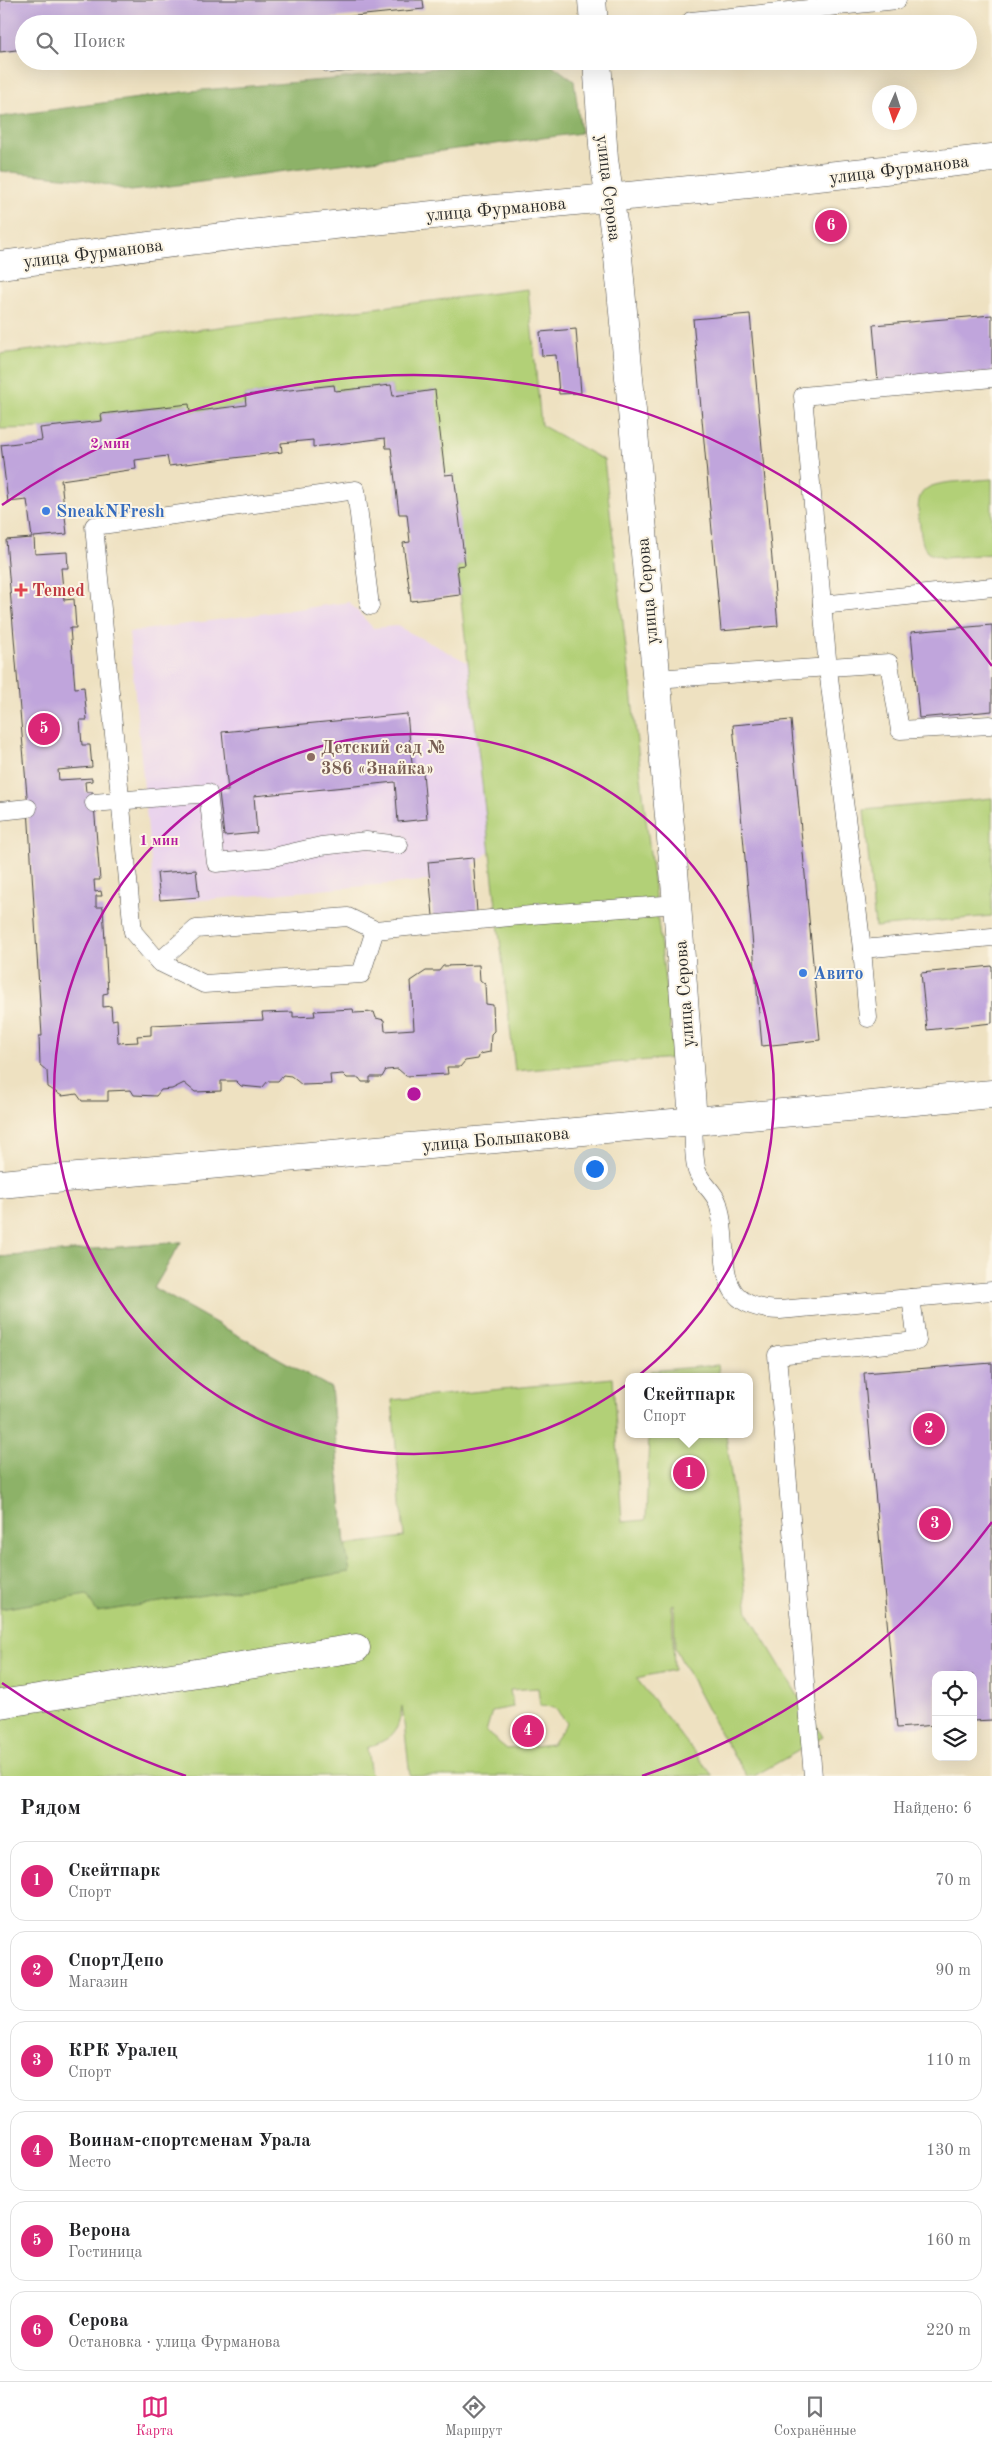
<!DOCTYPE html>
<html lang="ru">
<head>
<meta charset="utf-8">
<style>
	body { margin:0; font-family:"Old Standard TT",serif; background:#f6f6f6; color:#202124 }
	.controls { position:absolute; right:15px; bottom:15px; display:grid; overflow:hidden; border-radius:10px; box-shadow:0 5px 20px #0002 }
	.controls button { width:45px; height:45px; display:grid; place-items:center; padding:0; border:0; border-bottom:1px solid #e0e0e0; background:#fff; color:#202124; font:25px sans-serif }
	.compass { position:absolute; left:872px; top:85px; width:45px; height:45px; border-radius:50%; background:#fff; box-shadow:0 5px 20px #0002; rotate:183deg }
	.you { position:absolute; left:594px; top:1168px; width:18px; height:18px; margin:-12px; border:4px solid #fff; border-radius:50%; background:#1a73e8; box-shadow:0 0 0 8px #1a73e833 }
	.badge { display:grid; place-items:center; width:32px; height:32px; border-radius:50%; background:#db2777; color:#fff; font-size:16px; font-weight:700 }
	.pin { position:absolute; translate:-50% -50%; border:2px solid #fff; box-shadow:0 1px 5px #0006 }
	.popup { position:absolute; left:625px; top:1373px; width:128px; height:65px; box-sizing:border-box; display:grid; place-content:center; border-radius:10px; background:#fff; filter:drop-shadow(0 1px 4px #0005); font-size:16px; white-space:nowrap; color:#757577 }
	.popup b { font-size:19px; color:#202124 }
	.popup::after { content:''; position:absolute; left:50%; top:100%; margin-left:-10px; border:10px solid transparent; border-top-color:#fff }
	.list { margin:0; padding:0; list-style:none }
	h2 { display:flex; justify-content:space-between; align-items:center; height:65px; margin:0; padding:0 20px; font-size:21px }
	h2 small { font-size:16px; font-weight:400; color:#757577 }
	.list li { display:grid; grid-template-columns:32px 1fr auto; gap:15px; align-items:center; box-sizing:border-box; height:80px; margin:0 10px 10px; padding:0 10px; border:1px solid #e0e0e0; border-radius:15px }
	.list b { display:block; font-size:19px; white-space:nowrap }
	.list p { margin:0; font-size:16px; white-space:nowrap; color:#757577 }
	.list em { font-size:16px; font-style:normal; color:#757577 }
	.icon { flex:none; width:28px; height:28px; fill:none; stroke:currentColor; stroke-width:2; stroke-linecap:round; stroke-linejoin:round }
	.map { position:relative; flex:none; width:992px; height:1776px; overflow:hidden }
	.search { position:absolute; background:#fff; box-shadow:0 5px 20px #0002; left:15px; right:15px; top:15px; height:55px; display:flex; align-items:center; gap:12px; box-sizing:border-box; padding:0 18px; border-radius:28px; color:#757577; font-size:19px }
	.sheet { height:605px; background:#fff }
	nav { display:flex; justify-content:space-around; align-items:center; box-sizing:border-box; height:70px; border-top:1px solid #e0e0e0; background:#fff; font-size:14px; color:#757577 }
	nav a { display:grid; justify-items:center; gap:2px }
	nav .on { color:#db2777 }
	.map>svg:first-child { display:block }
	.built { fill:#e9d2ed }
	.green { fill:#b2d077; stroke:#6e7e51; fill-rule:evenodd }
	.forest { fill:#8db268; stroke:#5c6e4a }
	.building { fill:#c0a5dc }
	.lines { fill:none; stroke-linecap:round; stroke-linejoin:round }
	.lane-casing { stroke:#484642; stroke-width:19 }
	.street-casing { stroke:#484642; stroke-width:29 }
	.secondary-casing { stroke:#484642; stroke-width:29 }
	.primary-casing { stroke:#484642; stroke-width:29 }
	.lane { stroke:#fff; stroke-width:18 }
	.street { stroke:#fff; stroke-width:28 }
	.secondary { stroke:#fff; stroke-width:28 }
	.primary { stroke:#fff; stroke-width:28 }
	.ring { fill:none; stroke:#b5179e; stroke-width:2.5 }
	.shop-dot { fill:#3f7fe0; stroke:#fcf5e5; stroke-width:2 }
	.health-dot { fill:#e0444e; stroke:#fcf5e5; stroke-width:2 }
	.education-dot { fill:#8d6e63; stroke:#fcf5e5; stroke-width:2 }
	.labels { text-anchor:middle; stroke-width:4; stroke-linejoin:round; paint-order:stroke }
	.street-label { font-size:18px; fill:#2b2b2b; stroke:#fcf5e5 }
	.shop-label { font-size:18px; font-weight:bold; fill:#366cbe; stroke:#fcf5e5; text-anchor:start }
	.health-label { font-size:18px; font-weight:bold; fill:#be3a42; stroke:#fcf5e5; text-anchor:start }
	.education-label { font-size:18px; font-weight:bold; fill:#785e54; stroke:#fcf5e5; text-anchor:start }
	.centre { fill:#b5179e; stroke:#fcf5e5; stroke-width:2.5 }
	.ring-label { font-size:15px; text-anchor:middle; font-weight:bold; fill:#b5179e; stroke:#fcf5e5; stroke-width:4; stroke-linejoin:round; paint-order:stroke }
</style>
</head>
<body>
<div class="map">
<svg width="992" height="1776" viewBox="0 0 992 1776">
	<rect width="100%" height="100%" fill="#fcf5e5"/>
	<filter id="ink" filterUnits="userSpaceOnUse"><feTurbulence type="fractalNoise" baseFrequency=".02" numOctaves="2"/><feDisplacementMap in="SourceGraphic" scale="10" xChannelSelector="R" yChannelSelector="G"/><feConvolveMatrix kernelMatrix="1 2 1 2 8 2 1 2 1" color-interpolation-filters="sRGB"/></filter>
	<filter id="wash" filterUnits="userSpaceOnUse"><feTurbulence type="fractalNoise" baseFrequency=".0096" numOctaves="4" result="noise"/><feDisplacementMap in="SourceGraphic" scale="20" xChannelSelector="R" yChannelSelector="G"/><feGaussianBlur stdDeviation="1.12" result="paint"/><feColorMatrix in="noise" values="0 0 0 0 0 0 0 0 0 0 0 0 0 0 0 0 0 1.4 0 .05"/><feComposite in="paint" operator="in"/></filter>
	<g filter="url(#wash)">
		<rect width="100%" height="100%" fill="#eee1c1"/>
		<path class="built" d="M 349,602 L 373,628 L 397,626 L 471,664 L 491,850 L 475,864 L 435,865 L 436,880 L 155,904 L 129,632 Z"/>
		<g class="green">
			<path d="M 528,289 L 541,425 L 604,460 L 674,1058 L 515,1071 L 457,566 L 465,565 L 445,475 L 434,390 L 393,396 L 391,385 L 335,391 L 333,385 L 245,395 L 246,405 L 190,412 L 188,404 L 101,414 L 102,421 L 40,428 L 0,429 L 0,354 Z"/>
			<path d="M 992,479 L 992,554 L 944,558 L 928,553 C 920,543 921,530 919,519 C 915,489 926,485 953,482 C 966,481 979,480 992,479 Z"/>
			<path d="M 992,798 L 992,916 L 875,927 L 864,810 Z"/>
			<path d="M 181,1242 L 154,1288 L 331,1388 L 345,1545 L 404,1537 L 392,1400 L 613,1378 L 622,1522 L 646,1520 L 649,1434 L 726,1434 L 748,1613 L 823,1737 L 754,1776 L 747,1776 L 721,1735 L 675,1648 L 674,1604 L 672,1605 L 674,1670 L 636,1678 L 713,1776 L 410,1776 L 402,1706 C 398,1735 393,1737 367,1748 L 371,1776 L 0,1776 L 0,1257 ZM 538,1688 L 540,1706 L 554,1707 L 567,1723 L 552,1744 L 507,1749 L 486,1732 L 492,1711 L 513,1707 L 510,1690 Z"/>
			<path d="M 718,1365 L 719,1377 L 651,1377 L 651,1371 Z"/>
		</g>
		<g class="forest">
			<path d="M 551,64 L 574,81 L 581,133 L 131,191 L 82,179 L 0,171 L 0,117 L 190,91 L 335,79 L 462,65 Z"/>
			<path d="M 181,1242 L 154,1288 L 331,1388 L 345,1545 L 350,1572 L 97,1612 L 87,1595 L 0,1609 L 0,1257 Z"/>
		</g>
		<g id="blocks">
			<g class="building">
				<path d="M 0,0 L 423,0 L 424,9 L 275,24 L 24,24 L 24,49 L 0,52 Z"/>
				<path d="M 750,314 L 778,626 L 721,631 L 693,319 Z"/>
				<path d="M 992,315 L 992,372 L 878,382 L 873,325 Z"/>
				<path d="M 576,329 L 581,393 L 559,394 L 556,355 L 542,356 L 540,332 Z"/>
				<path d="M 334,385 L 335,391 L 391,385 L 393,396 L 435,390 L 445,475 L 454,474 L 465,565 L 457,566 L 460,595 L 411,601 L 403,543 L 410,542 L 407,514 L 399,514 L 391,448 L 386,448 L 385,438 L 313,447 L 313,440 L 281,443 L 282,452 L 169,466 L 167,456 L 135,460 L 136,469 L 61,480 L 67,534 L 34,537 L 35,554 L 67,552 L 68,568 L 61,568 L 64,600 L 74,599 L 76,628 L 70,628 L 75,688 L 84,687 L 87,720 L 80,720 L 82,745 L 90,745 L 92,767 L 58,770 L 59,780 L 92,778 L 92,781 L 85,782 L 86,792 L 93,792 L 100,880 L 94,880 L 95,892 L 101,891 L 102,896 L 96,896 L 96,907 L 103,907 L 108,993 L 103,994 L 103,1007 L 111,1006 L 112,1020 L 117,1019 L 118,1043 L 138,1042 L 137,1036 L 151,1035 L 151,1025 L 263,1020 L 262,1013 L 293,1012 L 293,1017 L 315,1016 L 314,1011 L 353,1009 L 354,1013 L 374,1012 L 376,1018 L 384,1020 L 385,1031 L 414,1029 L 411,981 L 426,971 L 439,971 L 443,966 L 479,965 L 480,980 L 485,984 L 486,1004 L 493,1005 L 494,1031 L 491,1034 L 490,1052 L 480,1054 L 478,1059 L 465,1061 L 460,1067 L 447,1067 L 448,1074 L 406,1076 L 398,1069 L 386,1070 L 382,1077 L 370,1077 L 370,1082 L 362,1082 L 359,1078 L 347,1078 L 343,1074 L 330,1075 L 331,1084 L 302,1085 L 291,1076 L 283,1075 L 278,1081 L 268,1081 L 262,1088 L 241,1086 L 236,1081 L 221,1081 L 221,1091 L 195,1092 L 184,1083 L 172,1089 L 161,1090 L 156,1096 L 134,1095 L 131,1090 L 108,1091 L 108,1101 L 82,1101 L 77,1094 L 62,1096 L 48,1087 L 47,1071 L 40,1065 L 39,1036 L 42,1036 L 28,808 L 6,540 L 32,538 L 27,500 L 8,502 L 1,445 L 42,440 L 40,428 L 102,421 L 101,414 L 189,404 L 190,412 L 246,405 L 245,395 Z"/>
				<path d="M 992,625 L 992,711 L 919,718 L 911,632 Z"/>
				<path d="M 407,714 L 413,773 L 423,772 L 427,819 L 398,822 L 395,782 L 254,796 L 257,833 L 224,836 L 219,792 L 228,791 L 222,732 Z"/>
				<path d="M 791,720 L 820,1040 L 762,1046 L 733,725 Z"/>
				<path d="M 473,858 L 477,912 L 433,916 L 428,862 Z"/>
				<path d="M 196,870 L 199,897 L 160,900 L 157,873 Z"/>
				<path d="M 992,966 L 992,1023 L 927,1030 L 921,973 Z"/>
				<path d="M 992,1363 L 992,1720 L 973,1721 L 973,1675 L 936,1675 L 936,1725 L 897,1728 L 864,1373 Z"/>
			</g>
		</g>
	</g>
	<g filter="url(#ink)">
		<use href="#blocks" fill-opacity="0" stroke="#484642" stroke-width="1"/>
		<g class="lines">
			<defs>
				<g id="lane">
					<path d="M 691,21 L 897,0"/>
					<path d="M 330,64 L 359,61"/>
					<path d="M 992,378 L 803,396 L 828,669 L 862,949 L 992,937"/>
					<path d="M 822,605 L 992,587"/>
					<path d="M 370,606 L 356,490 L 94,526 L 133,932 L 159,962 L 204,984 L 361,974 L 375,930 L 531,915 L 677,904"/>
					<path d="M 655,679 L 889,663 L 900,730 L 990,725"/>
					<path d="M 94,803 L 208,793 L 216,863 L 269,858 L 321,846 L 366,841 L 399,845"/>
					<path d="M 0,811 L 28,808"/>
					<path d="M 862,949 L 868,1018"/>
					<path d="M 159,962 L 196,929 L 348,917 L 375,930"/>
					<path d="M 693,1121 C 694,1135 693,1158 697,1171 C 701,1183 714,1191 718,1203 C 733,1253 706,1308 780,1310 L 911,1298"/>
					<path d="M 813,1776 L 777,1355 L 917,1341 L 911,1298 L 992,1291"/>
				</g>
				<path id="street" d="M 0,1704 L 356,1648"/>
				<g id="secondary">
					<path d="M 592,0 L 594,24"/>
					<path d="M 597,61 L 604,159 L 618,257 L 677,904 L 693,1121"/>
					<path d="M 0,1184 L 992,1094"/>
				</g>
				<path id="primary" d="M 0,265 C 83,255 166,243 249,234 C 496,207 745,187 992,158"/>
			</defs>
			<use href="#lane" class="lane-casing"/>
			<use href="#street" class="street-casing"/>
			<use href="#secondary" class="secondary-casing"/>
			<use href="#primary" class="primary-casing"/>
			<use href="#lane" class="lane"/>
			<use href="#street" class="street"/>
			<use href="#secondary" class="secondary"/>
			<use href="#primary" class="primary"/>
		</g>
	</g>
	<g class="ring">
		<circle cx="414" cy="1094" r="360"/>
		<path d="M992 1522A719 719 0 0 1 642 1776M186 1776A719 719 0 0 1 2 1683M2 505A719 719 0 0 1 992 666"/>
	</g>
	<g class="shop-dot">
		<circle cx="46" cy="511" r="5"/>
		<circle cx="803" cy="973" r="5"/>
	</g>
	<path class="health-dot" d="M18.5 582.5h5v5h5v5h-5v5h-5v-5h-5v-5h5z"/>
	<circle class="education-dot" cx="311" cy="757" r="5"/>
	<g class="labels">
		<g class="street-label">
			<text transform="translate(899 169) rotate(-7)" y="6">улица Фурманова</text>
			<text transform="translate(609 188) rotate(83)" y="6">улица Серова</text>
			<text transform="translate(496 209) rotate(-5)" y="6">улица Фурманова</text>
			<text transform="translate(93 253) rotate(-7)" y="6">улица Фурманова</text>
			<text transform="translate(647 591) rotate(-95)" y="6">улица Серова</text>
			<text transform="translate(684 994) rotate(-94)" y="6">улица Серова</text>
			<text transform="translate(496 1139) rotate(-5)" y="6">улица Большакова</text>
		</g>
		<g class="shop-label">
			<text x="56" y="517">SneakNFresh</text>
			<text x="813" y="979">Авито</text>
		</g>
		<g class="health-label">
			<text x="32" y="596">Temed</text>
		</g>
		<g class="education-label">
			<text x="321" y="753">Детский сад №<tspan x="321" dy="21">386 «Знайка»</tspan></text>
		</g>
	</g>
	<circle cx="414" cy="1094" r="8" class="centre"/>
	<g class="ring-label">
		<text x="110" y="448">2 мин</text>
		<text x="159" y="845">1 мин</text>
	</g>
</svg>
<div class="controls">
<button><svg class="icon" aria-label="locate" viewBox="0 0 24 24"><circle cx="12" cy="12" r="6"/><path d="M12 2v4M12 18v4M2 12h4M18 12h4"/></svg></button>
<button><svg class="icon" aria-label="layers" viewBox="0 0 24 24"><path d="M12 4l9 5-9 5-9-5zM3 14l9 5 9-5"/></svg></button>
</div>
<svg class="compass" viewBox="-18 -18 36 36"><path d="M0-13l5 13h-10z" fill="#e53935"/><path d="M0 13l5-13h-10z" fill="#757577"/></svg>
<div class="you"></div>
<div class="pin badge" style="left:689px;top:1473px">1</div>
<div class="popup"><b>Скейтпарк</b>Спорт</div>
<div class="pin badge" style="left:929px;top:1429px">2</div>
<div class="pin badge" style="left:935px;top:1524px">3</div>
<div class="pin badge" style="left:528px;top:1731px">4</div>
<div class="pin badge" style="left:44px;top:729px">5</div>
<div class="pin badge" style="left:831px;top:226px">6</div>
<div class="search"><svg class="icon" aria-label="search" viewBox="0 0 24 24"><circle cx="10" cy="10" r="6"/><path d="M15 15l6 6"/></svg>Поиск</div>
</div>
<section class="sheet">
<h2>Рядом<small>Найдено: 6</small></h2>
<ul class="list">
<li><span class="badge">1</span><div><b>Скейтпарк</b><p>Спорт</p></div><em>70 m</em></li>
<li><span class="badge">2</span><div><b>СпортДепо</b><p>Магазин</p></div><em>90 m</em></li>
<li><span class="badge">3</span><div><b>КРК Уралец</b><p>Спорт</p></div><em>110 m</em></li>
<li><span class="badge">4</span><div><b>Воинам-спортсменам Урала</b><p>Место</p></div><em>130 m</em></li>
<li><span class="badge">5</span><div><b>Верона</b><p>Гостиница</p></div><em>160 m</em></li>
<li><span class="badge">6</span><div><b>Серова</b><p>Остановка · улица Фурманова</p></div><em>220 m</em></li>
</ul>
</section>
<nav>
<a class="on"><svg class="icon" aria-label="map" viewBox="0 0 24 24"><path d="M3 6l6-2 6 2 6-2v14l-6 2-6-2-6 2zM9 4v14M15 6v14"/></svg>Карта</a>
<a><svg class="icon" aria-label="directions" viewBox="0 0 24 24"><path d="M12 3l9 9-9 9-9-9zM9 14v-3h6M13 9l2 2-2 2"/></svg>Маршрут</a>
<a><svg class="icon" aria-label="saved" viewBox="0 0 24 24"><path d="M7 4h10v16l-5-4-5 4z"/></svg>Сохранённые</a>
</nav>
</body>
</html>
